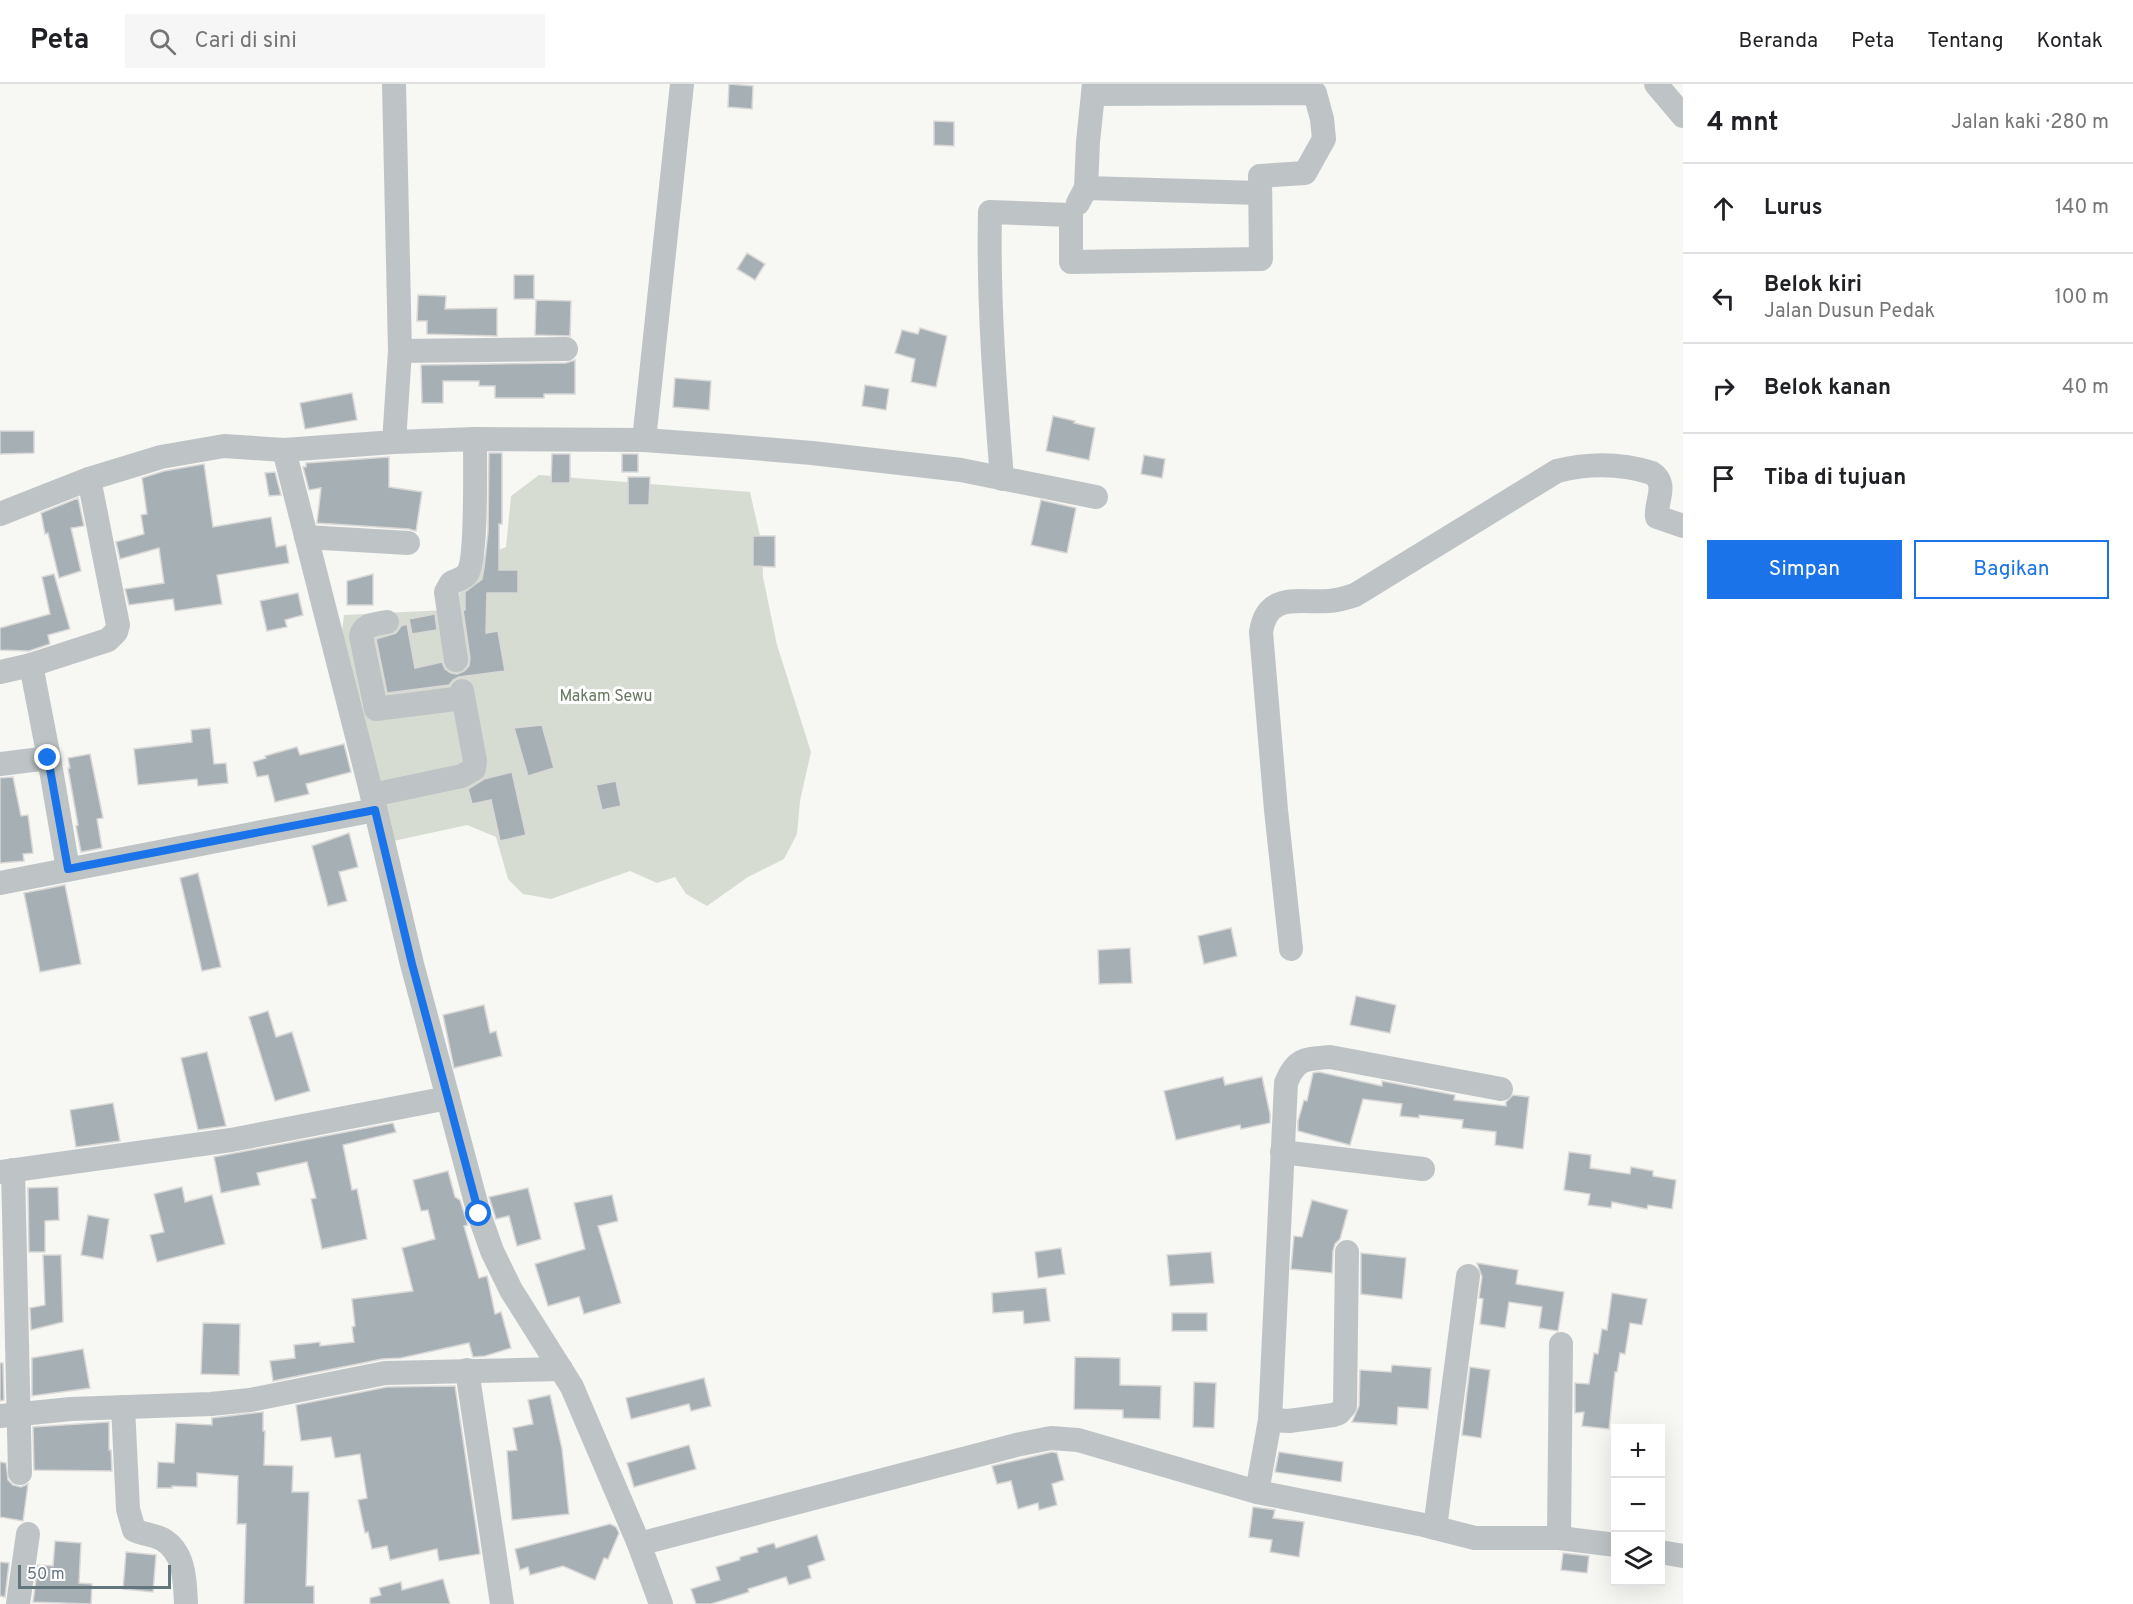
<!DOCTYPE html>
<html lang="id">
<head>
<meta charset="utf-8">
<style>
	body { margin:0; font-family:Overpass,sans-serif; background:#f6f6f6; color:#202124 }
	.controls { position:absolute; right:18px; bottom:18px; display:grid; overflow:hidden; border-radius:0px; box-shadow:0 6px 24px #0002 }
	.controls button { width:54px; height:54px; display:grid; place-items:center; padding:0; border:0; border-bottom:2px solid #e0e0e0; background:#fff; color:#202124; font:30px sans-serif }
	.scale { position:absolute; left:18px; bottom:15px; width:153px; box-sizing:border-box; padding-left:6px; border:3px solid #63767e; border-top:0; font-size:16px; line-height:21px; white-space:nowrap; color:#63767e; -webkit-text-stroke:4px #fff; paint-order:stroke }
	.stop { position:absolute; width:18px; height:18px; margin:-14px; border:4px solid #1a73e8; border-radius:50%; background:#fff }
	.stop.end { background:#1a73e8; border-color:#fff; box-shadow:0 2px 6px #0008 }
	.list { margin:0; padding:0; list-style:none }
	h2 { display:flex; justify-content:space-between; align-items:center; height:78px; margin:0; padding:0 24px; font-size:26px }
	h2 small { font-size:20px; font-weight:400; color:#757577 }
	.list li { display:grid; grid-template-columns:39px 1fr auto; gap:18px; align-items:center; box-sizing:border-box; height:90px; padding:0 24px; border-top:2px solid #e0e0e0 }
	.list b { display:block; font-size:22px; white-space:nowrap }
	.list p { margin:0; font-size:20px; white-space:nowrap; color:#757577 }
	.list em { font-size:20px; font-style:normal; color:#757577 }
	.actions { display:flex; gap:12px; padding:18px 24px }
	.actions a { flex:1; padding:14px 0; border:2px solid #1a73e8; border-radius:0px; text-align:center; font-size:21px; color:#1a73e8 }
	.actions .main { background:#1a73e8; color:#fff }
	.icon { flex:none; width:33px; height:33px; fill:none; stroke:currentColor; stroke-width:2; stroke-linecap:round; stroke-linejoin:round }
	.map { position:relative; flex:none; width:1683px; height:1520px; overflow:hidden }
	header { display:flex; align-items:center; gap:36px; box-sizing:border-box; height:84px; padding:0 30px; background:#fff; border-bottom:2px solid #e0e0e0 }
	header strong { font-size:28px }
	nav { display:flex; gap:33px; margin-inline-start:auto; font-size:21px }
	.search { width:420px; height:54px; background:#f6f6f6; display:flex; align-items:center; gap:15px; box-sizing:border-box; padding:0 21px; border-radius:0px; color:#757577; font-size:22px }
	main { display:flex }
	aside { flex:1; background:#fff }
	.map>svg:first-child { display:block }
	.green { fill:#d7dcd3 }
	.building { fill:#a5afb4; stroke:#d9d8d7; stroke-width:1.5 }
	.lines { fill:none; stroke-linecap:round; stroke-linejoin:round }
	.minor { stroke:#bec4c6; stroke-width:24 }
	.route { stroke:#1a73e8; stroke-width:8 }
	.labels { text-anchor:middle; stroke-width:6; stroke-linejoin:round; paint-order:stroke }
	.park-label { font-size:16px; fill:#687762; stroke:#fff }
</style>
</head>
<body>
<header>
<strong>Peta</strong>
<div class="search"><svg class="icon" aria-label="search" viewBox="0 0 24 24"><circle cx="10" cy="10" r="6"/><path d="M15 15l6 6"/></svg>Cari di sini</div>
<nav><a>Beranda</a><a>Peta</a><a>Tentang</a><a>Kontak</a></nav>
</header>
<main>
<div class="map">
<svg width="1683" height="1520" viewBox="0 0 1683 1520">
	<rect width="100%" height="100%" fill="#f7f7f4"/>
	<path class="green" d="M 539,391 L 750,408 L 762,461 L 763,493 L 777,561 L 811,668 L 800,717 L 797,750 L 784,775 L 748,793 L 707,822 L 686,810 L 675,793 L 657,799 L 630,787 L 551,815 L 523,810 L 508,795 L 496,753 L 467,741 L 389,758 L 340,563 L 344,531 L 446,526 L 474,492 L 480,473 L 506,463 L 511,412 Z"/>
	<g class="building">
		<path d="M 729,0 L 753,2 L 752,25 L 728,23 Z"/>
		<path d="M 934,37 L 954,38 L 954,62 L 934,61 Z"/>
		<path d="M 747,169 L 765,180 L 755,196 L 737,185 Z"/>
		<rect x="514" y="191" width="20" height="24"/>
		<path d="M 418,211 L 446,212 L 445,225 L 497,224 L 497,252 L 427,250 L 427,237 L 417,237 Z"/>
		<path d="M 536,216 L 571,217 L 570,252 L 535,251 Z"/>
		<path d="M 920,244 L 947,252 L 936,303 L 911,298 L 915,275 L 895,269 L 902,246 L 918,250 Z"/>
		<path d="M 575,276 L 575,310 L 544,310 L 544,314 L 495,314 L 495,302 L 479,302 L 479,297 L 443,297 L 443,319 L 422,319 L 421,281 L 566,279 Z"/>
		<path d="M 675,294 L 711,297 L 709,326 L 673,323 Z"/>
		<path d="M 865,301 L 889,305 L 886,326 L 862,322 Z"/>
		<path d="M 352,309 L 357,336 L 305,345 L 300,319 Z"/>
		<path d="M 1053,332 L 1075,337 L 1074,339 L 1095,344 L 1089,376 L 1046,367 Z"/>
		<path d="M 0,347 L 34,347 L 34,369 L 0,370 Z"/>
		<path d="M 489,369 L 502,369 L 502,440 L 499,440 L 499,486 L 518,486 L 518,509 L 487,509 L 486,549 L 498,547 L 505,587 L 459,593 L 453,596 L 449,601 L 387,609 L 376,555 L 396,549 L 401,542 L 407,540 L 415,584 L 442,578 L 445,585 L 451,589 L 457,590 L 464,587 L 469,582 L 470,574 L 463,526 L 465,526 L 465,508 L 482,495 L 484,484 L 488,448 Z"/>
		<path d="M 552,370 L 570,370 L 570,399 L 551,399 Z"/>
		<rect x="622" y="370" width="16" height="18"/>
		<path d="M 1144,371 L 1165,375 L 1162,394 L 1141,390 Z"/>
		<path d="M 389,373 L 389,403 L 422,408 L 416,447 L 409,445 L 317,439 L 321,404 L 309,406 L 303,383 L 306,383 L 306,379 Z"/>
		<path d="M 204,380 L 213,443 L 271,433 L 276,463 L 286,461 L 289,479 L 217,491 L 222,520 L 175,527 L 173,515 L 129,521 L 125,505 L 164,499 L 159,464 L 120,475 L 116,458 L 144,450 L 141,431 L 147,430 L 142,394 L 164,387 Z"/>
		<path d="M 275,388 L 281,411 L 269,412 L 265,389 Z"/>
		<path d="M 628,393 L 650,393 L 649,421 L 628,421 Z"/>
		<path d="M 78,414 L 84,442 L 71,444 L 81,487 L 59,494 L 48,449 L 45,450 L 41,429 Z"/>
		<path d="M 1041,416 L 1076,424 L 1067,469 L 1031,461 Z"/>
		<path d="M 753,452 L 775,452 L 775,483 L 753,482 Z"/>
		<path d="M 54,490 L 70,545 L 48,551 L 50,560 L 29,567 L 0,566 L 0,544 L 50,530 L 42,493 Z"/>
		<path d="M 373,490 L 373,521 L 347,521 L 347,497 Z"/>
		<path d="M 298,509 L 303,531 L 285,536 L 287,543 L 267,547 L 260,517 Z"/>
		<path d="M 435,530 L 437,546 L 412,550 L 409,535 Z"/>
		<path d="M 542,641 L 554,684 L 528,692 L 514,644 Z"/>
		<path d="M 210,644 L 214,680 L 226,679 L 228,699 L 198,702 L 197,695 L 138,701 L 134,665 L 192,658 L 191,646 Z"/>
		<path d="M 344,660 L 351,688 L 306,700 L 309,710 L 275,718 L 268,691 L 257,693 L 253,678 L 266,674 L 265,672 L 297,663 L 300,671 Z"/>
		<path d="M 90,670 L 103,734 L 97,735 L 102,764 L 81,768 L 76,742 L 78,741 L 68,684 L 70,684 L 68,674 Z"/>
		<path d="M 512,688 L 526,751 L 500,757 L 491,716 L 472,720 L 468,705 L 484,695 Z"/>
		<path d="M 13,693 L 21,732 L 28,731 L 33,769 L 23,770 L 24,777 L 0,779 L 0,694 Z"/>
		<path d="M 616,697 L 621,722 L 602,726 L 596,701 Z"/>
		<path d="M 349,749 L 358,783 L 339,788 L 347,817 L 328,822 L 312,762 Z"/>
		<path d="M 198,789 L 221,883 L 202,887 L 180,794 Z"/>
		<path d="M 65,801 L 81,880 L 40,888 L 24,809 Z"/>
		<path d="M 1231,844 L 1237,872 L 1204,880 L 1198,852 Z"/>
		<path d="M 1130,864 L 1132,899 L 1099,900 L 1098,866 Z"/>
		<path d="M 1356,912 L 1396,921 L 1390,949 L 1350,941 Z"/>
		<path d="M 484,921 L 490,949 L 496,947 L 502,972 L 454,984 L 443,931 Z"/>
		<path d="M 268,927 L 276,953 L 292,948 L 310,1007 L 275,1017 L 249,933 Z"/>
		<path d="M 207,968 L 226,1042 L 198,1046 L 181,974 Z"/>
		<path d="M 1319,988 L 1382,1002 L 1382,997 L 1455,1011 L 1454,1016 L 1506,1022 L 1506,1018 L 1513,1011 L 1529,1013 L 1523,1065 L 1495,1061 L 1496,1048 L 1462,1044 L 1463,1036 L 1419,1031 L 1419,1034 L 1400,1032 L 1402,1020 L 1363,1015 L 1350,1061 L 1298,1047 L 1298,1037 L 1304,1016 L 1307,1017 L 1313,989 Z"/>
		<path d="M 1223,993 L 1225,1001 L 1262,993 L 1270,1030 L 1270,1039 L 1241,1045 L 1240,1041 L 1176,1056 L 1164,1007 Z"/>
		<path d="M 113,1019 L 120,1057 L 76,1063 L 70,1026 Z"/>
		<path d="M 393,1039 L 396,1048 L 343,1061 L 352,1106 L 357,1105 L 367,1155 L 322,1165 L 311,1115 L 316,1114 L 307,1078 L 257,1089 L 260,1101 L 221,1109 L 214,1073 Z"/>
		<path d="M 1569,1068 L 1591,1071 L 1590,1084 L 1630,1090 L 1631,1083 L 1653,1087 L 1653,1092 L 1676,1096 L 1672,1125 L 1648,1121 L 1647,1125 L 1612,1118 L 1611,1124 L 1588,1121 L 1590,1110 L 1564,1106 Z"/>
		<path d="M 448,1087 L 455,1113 L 460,1116 L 468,1141 L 464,1142 L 479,1194 L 487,1192 L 495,1230 L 501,1228 L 511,1264 L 485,1272 L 473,1273 L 469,1259 L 401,1274 L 382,1275 L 273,1297 L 270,1277 L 295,1274 L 294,1261 L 320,1258 L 320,1262 L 354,1258 L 352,1243 L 355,1242 L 352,1215 L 413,1207 L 402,1164 L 435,1155 L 428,1126 L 421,1127 L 413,1096 Z"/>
		<path d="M 58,1103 L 59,1136 L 45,1137 L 45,1168 L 29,1168 L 28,1104 Z"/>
		<path d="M 182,1103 L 185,1118 L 212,1111 L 225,1160 L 157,1178 L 150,1151 L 164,1148 L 154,1110 Z"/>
		<path d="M 528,1104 L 541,1155 L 517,1162 L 509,1132 L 496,1135 L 489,1113 Z"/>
		<path d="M 612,1111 L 618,1137 L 598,1142 L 621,1219 L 584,1230 L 579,1213 L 548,1222 L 535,1180 L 585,1165 L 574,1119 Z"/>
		<path d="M 1312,1116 L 1348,1126 L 1340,1155 L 1335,1160 L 1333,1167 L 1332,1189 L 1291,1185 L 1294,1152 L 1302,1153 Z"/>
		<path d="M 88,1131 L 109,1135 L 103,1175 L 81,1171 Z"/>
		<path d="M 1061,1164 L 1065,1190 L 1038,1194 L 1035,1168 Z"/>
		<path d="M 1211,1168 L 1214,1199 L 1170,1202 L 1167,1171 Z"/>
		<path d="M 1361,1169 L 1406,1174 L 1402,1215 L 1361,1210 Z"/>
		<path d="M 43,1171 L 61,1171 L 63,1238 L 31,1246 L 30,1224 L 45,1221 Z"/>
		<path d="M 1477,1179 L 1518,1186 L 1516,1200 L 1564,1208 L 1558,1247 L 1539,1244 L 1542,1223 L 1509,1218 L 1505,1244 L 1480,1240 L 1483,1215 L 1479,1214 L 1482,1193 Z"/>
		<path d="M 1046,1204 L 1050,1237 L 1024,1240 L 1023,1227 L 993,1229 L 992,1209 Z"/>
		<path d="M 1612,1209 L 1647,1215 L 1642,1241 L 1630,1239 L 1625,1270 L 1620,1269 L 1617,1288 L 1615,1288 L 1609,1345 L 1582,1342 L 1584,1328 L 1575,1329 L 1575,1299 L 1589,1300 L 1594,1269 L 1598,1270 L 1602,1245 L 1607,1246 Z"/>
		<rect x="1172" y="1229" width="35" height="18"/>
		<path d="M 203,1239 L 240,1240 L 239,1291 L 201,1290 Z"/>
		<path d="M 83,1265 L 90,1304 L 32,1312 L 32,1274 Z"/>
		<path d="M 1075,1273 L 1120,1274 L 1120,1301 L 1161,1302 L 1160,1335 L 1123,1334 L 1123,1326 L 1074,1325 Z"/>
		<path d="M 0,1279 L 3,1279 L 4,1316 L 0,1317 Z"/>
		<path d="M 1392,1281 L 1431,1284 L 1428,1325 L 1398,1323 L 1397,1341 L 1352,1338 L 1359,1322 L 1360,1286 L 1391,1288 Z"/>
		<path d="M 1470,1283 L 1490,1286 L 1481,1354 L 1462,1351 Z"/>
		<path d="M 704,1294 L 711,1322 L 691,1327 L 689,1320 L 631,1335 L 626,1314 Z"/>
		<path d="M 1194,1298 L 1216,1299 L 1214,1344 L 1193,1343 Z"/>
		<path d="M 455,1302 L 480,1470 L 439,1477 L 437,1465 L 390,1476 L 387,1462 L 372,1465 L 368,1448 L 365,1449 L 358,1416 L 367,1414 L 360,1370 L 335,1374 L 331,1353 L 301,1357 L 296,1321 L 387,1303 Z"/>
		<path d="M 550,1311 L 562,1365 L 569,1430 L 512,1436 L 507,1367 L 517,1366 L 513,1344 L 533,1340 L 528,1316 Z"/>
		<path d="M 263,1328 L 263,1347 L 265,1347 L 264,1381 L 293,1382 L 292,1408 L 309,1408 L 306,1502 L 314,1502 L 314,1520 L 244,1520 L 246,1440 L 237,1440 L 238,1392 L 197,1389 L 197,1403 L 172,1402 L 172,1404 L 157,1404 L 158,1378 L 174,1379 L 176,1339 L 212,1341 L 212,1334 Z"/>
		<path d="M 109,1338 L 109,1366 L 111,1366 L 112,1387 L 34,1386 L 33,1343 Z"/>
		<path d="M 689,1361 L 696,1385 L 634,1403 L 627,1379 Z"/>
		<path d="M 1052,1368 L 1057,1369 L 1064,1396 L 1052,1400 L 1057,1421 L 1039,1426 L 1038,1419 L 1018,1425 L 1011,1397 L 997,1400 L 992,1382 Z"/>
		<path d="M 1279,1368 L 1343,1378 L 1341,1398 L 1275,1388 Z"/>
		<path d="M 0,1378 L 6,1379 L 8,1396 L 13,1401 L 21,1403 L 28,1400 L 23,1437 L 0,1433 Z"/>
		<path d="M 1253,1423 L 1275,1426 L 1273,1434 L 1304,1438 L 1299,1473 L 1270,1468 L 1272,1456 L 1249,1453 Z"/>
		<path d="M 610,1440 L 616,1443 L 619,1449 L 608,1475 L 604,1474 L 595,1496 L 563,1482 L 530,1491 L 528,1483 L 520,1486 L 515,1465 Z"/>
		<path d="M 817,1451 L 825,1476 L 808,1482 L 811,1494 L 789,1501 L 786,1493 L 748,1505 L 749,1508 L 711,1520 L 696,1520 L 691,1505 L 720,1496 L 716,1483 L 740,1476 L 740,1473 L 758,1468 L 757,1464 L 774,1459 L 776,1464 Z"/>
		<path d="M 55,1457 L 81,1459 L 79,1499 L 92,1500 L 91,1520 L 33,1518 L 38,1481 L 53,1482 Z"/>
		<path d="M 126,1468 L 156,1471 L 153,1508 L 123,1505 Z"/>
		<path d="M 1563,1469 L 1589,1472 L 1587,1489 L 1561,1486 Z"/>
		<path d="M 0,1478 L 9,1479 L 5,1513 L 0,1512 Z"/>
		<path d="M 443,1495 L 450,1520 L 370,1520 L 370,1514 L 381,1511 L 379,1504 L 401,1498 L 402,1506 Z"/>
	</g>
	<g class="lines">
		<g class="minor">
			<path d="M 1656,0 L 1683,32"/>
			<path d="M 1086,104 L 1260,109"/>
			<path d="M 1078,119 L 1086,104 L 1088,58 L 1094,0"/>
			<path d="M 400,267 L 566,265"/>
			<path d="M 644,356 L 682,0"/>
			<path d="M 394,358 L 475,355 L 644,356 L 727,362 L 812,369 L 961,386 L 1096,413"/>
			<path d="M 284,366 L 372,711 L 412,880 L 479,1130 L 492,1167 L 511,1206 L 572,1303 L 639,1460 L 661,1520"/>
			<path d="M 1002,395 C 995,306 988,217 990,128 L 1071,131 L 1071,178 L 1261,175 L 1260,92 L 1305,89 L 1324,55 L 1322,35 L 1315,9 L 1093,10"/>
			<path d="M 0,430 L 89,395 L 161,373 L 224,362 L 284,366 L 394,358 L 400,267 L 394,0"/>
			<path d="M 306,453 L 408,459"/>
			<path d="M 387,538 C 376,540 363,540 361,552 L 376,625 L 463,614"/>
			<path d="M 456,576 L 446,508 L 451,499 C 456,496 463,495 467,490 C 477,478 475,377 475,355"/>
			<path d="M 0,588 L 31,581"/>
			<path d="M 49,674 L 31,581 L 108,556 L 116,548 L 118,541 L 89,395"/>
			<path d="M 0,680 L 49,674 L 68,785"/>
			<path d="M 372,711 L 462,692 L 474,685 L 475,677 L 462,607"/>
			<path d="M 0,799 L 375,726"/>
			<path d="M 1291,865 L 1276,726 L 1261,548 C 1267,508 1298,519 1328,517 C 1337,517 1346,514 1355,511 L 1557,387 C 1589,379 1620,379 1652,389 C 1669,400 1655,418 1657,433 L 1683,442"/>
			<path d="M 1282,1068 L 1423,1085"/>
			<path d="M 13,1086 L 20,1389"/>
			<path d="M 0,1088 L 231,1056 L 448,1014"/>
			<path d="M 467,1286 L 502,1520"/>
			<path d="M 123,1323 L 128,1425 L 134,1446 C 143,1450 154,1451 162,1455 C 185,1468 185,1497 186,1520"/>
			<path d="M 0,1332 L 71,1325 L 211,1320 L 250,1316 L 385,1289 L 561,1285"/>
			<path d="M 1270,1336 L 1286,999 C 1296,974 1305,975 1330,973 L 1501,1005"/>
			<path d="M 1257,1408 L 1270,1336 L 1289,1337 L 1333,1331 L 1339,1329 L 1345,1322 L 1347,1168"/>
			<path d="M 1435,1444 L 1468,1192"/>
			<path d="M 1559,1454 L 1561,1260"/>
			<path d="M 639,1460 L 1016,1361 L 1051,1354 L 1078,1356 L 1257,1408 L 1424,1441 L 1475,1454 L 1559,1454 L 1616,1461"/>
			<path d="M 1660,1468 L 1683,1472"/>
			<path d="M 18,1520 L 28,1450"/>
		</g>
	</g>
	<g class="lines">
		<path class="route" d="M 48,674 L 68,785 L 375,726 L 412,880 L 479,1130"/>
	</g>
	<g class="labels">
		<g class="park-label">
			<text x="606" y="617">Makam Sewu</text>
		</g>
	</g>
</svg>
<div class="controls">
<button>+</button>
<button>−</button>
<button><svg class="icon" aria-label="layers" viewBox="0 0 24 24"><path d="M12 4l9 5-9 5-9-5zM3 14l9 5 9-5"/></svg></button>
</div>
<div class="scale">50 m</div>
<div class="stop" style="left:479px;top:1130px"></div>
<div class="stop end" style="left:48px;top:674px"></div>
</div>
<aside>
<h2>4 mnt<small>Jalan kaki · 280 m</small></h2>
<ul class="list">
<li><svg class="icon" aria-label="ahead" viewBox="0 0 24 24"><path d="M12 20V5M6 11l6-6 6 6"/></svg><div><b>Lurus</b></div><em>140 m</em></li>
<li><svg class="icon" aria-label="left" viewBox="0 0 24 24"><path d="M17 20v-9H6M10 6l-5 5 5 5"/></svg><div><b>Belok kiri</b><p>Jalan Dusun Pedak</p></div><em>100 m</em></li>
<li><svg class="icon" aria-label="right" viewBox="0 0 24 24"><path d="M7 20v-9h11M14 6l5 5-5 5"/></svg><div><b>Belok kanan</b></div><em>40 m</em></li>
<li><svg class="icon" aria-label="arrive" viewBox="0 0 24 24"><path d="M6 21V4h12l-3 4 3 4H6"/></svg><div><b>Tiba di tujuan</b></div></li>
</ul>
<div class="actions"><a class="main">Simpan</a><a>Bagikan</a></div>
</aside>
</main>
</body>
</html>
